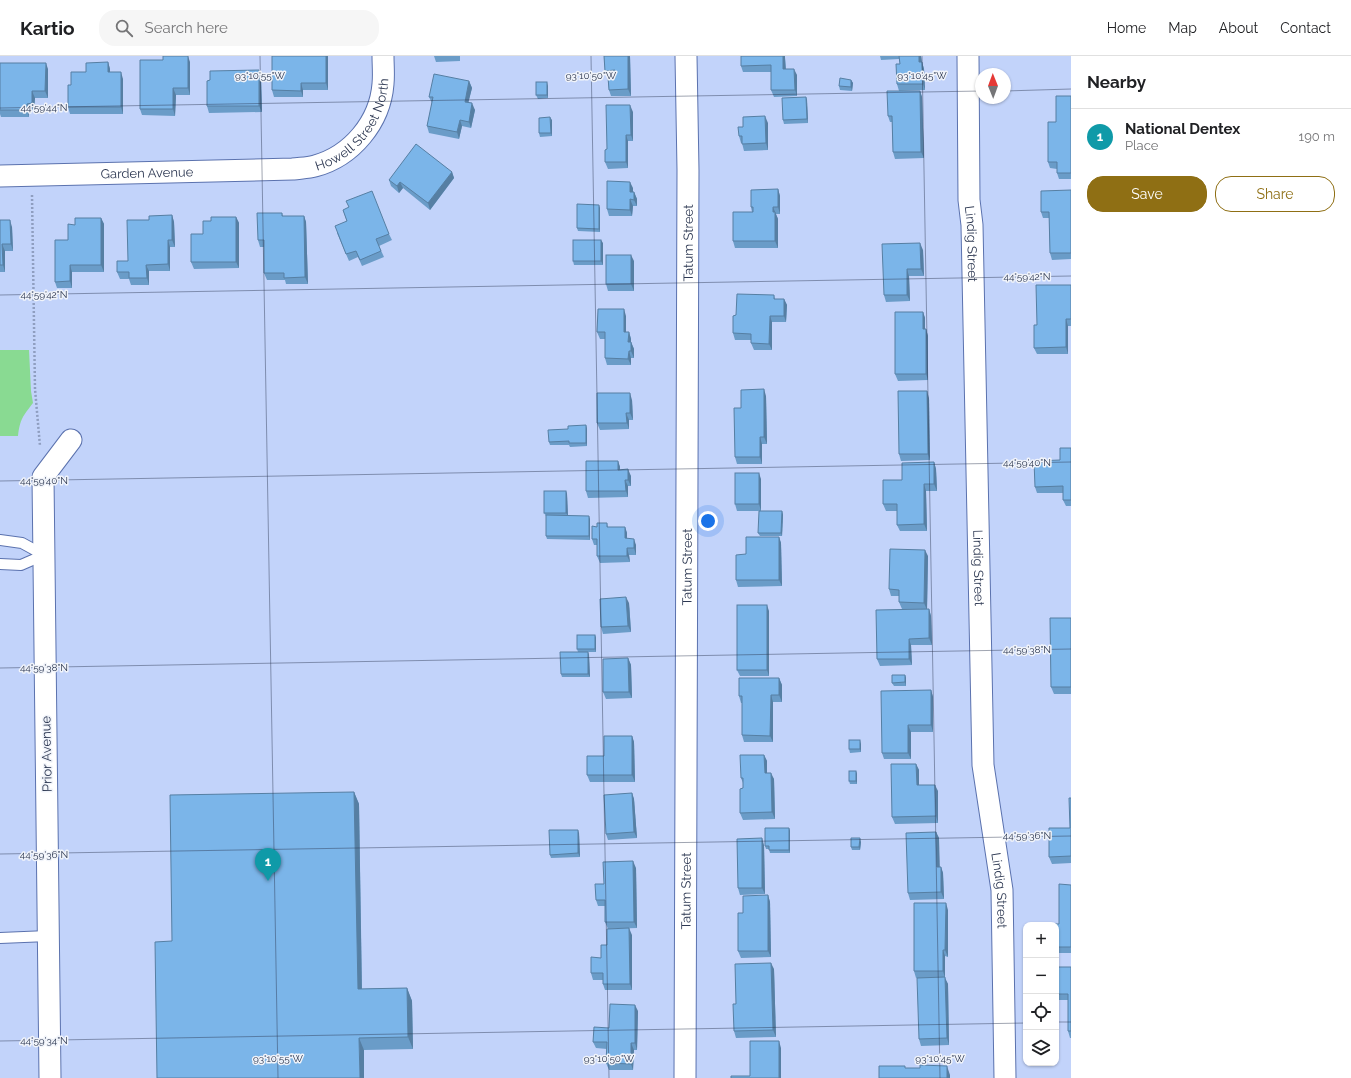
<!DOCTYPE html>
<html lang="en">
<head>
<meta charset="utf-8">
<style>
	body { margin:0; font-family:Raleway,sans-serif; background:#f6f6f6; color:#202124 }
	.controls { position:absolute; right:12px; bottom:12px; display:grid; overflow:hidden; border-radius:8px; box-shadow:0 1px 3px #0004 }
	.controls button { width:36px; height:36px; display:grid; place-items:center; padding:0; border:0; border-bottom:1px solid #e0e0e0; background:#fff; color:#202124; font:20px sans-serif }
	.compass { position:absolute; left:975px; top:12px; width:36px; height:36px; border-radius:50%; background:#fff; box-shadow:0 1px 3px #0004; rotate:359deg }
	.you { position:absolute; left:708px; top:465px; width:14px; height:14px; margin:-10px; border:3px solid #fff; border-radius:50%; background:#1a73e8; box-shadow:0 0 0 6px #1a73e833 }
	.badge { display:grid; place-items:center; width:26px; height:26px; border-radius:50%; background:#8f6f14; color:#fff; font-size:13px; font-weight:700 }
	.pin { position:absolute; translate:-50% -33px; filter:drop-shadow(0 1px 2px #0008) }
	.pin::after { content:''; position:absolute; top:21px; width:14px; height:12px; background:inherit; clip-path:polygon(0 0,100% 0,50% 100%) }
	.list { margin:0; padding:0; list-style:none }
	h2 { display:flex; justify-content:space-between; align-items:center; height:52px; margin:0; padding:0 16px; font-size:17px }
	h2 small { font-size:13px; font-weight:400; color:#757577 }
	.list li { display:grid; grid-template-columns:26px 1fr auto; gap:12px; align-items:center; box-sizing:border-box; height:56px; padding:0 16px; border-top:1px solid #e0e0e0 }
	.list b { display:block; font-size:15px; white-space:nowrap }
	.list p { margin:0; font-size:13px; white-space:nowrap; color:#757577 }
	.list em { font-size:13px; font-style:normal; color:#757577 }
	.actions { display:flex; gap:8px; padding:12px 16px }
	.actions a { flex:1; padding:9px 0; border:1px solid #8f6f14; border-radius:16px; text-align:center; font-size:14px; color:#8f6f14 }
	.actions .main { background:#8f6f14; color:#fff }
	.icon { flex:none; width:22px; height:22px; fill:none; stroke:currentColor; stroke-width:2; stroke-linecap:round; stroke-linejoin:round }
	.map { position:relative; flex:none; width:1071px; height:1022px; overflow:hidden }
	header { display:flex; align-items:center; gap:24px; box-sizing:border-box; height:56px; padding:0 20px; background:#fff; border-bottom:1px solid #e0e0e0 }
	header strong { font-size:19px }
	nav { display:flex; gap:22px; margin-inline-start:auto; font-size:14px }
	.search { width:280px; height:36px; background:#f6f6f6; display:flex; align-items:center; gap:10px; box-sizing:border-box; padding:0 14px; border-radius:16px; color:#757577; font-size:15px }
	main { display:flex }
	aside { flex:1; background:#fff }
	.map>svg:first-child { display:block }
	.green { fill:#89da92 }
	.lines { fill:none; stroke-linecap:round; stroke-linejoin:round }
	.lane-casing { stroke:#5b72ae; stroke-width:12 }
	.street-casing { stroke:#5b72ae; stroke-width:23 }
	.path { stroke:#8f9ec0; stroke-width:2.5; stroke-dasharray:2 2; stroke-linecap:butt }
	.lane { stroke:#fff; stroke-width:10 }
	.street { stroke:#fff; stroke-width:21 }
	.wall { fill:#6a9cc8 }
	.shaded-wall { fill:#567fa3 }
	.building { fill:#7bb5e9; stroke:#567fa3 }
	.ticks { fill:none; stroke:#2d3852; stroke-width:1; stroke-opacity:0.45 }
	.labels { text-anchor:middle; stroke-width:3; stroke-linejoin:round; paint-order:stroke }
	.street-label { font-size:13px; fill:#2d3852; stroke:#f1f4fa }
	.ticks-label { font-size:10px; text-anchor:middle; fill:#2d3852; stroke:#f1f4fa; stroke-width:3; stroke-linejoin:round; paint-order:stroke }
</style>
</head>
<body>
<header>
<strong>Kartio</strong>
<div class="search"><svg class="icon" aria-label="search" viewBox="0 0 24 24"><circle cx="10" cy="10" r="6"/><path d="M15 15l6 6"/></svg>Search here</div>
<nav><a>Home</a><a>Map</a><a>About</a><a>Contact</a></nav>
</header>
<main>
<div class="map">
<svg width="1071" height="1022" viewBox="0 0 1071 1022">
	<rect width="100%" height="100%" fill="#c2d3fa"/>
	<path class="green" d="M 0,294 L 29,294 L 31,335 L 33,347 C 23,360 20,363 18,380 L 0,380 Z"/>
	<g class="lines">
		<defs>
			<g id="lane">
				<path d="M 0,484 L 22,487 L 44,499 L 21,509 L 0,508"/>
				<path d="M 0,882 L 48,880"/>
			</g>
			<g id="street">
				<path id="s1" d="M 968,0 L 969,144 L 972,169 L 983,709 L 1002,834 L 1005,1022"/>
				<path id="s2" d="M 0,120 L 293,113 C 300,112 308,112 315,110 C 352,100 380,66 383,28 C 384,19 383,9 383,0"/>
				<path d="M 50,1022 L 43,421 L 71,384"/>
				<path id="s3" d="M 685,1022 L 688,114 L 686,0"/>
			</g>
		</defs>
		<use href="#lane" class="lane-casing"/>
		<use href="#street" class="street-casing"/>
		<path class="path" d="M 32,139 L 35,333 L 40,390"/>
		<use href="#lane" class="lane"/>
		<use href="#street" class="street"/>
	</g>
	<g class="wall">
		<path d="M 328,0 L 328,34 L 303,34 L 303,41 L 274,41 L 272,34 Z"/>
		<path d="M 434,0 L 460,0 L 460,5 L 436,6 Z"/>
		<path d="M 604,0 L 630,0 L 631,40 L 611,40 L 609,34 L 608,21 L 607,21 L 605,15 Z"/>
		<path d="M 880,0 L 921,0 L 922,6 L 924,13 L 925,34 L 899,35 L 897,28 L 900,8 L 899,3 L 881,4 Z"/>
		<path d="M 785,2 L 786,13 L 797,19 L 797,40 L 774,41 L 771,34 L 771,16 L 743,16 L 741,10 Z"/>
		<path d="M 108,6 L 110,13 L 110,16 L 123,23 L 123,58 L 70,58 L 68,51 L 86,16 Z"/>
		<path d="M 190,6 L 190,39 L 176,39 L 175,60 L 142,59 L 140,53 Z"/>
		<path d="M 0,7 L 48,13 L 48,42 L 35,42 L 34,54 L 29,54 L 29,61 L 1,61 L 0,58 Z"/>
		<path d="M 259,14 L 261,21 L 262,56 L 209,57 L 207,50 L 210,24 Z"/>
		<path d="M 851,24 L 853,27 L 852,35 L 840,34 L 839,30 Z"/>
		<path d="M 469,25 L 472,32 L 468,47 L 475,54 L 471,72 L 462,70 L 459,83 L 429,77 L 427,70 L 432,47 L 429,41 Z"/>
		<path d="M 548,30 L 548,42 L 538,43 L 536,39 Z"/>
		<path d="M 920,35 L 922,41 L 924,102 L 895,103 L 893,96 L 892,66 L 890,66 L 888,60 Z"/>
		<path d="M 1071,40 L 1071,123 L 1059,123 L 1057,117 L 1057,113 L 1050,112 L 1048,106 L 1056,66 Z"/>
		<path d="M 806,41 L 807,44 L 808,67 L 784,68 L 783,64 Z"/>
		<path d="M 633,56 L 633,85 L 628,85 L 628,112 L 608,113 L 605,106 L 607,93 Z"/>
		<path d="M 552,64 L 552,80 L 540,81 L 539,77 Z"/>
		<path d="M 768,67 L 768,94 L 744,95 L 742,87 L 741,87 L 739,80 Z"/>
		<path d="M 452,116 L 454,122 L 430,154 L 403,132 L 399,137 L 391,130 L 389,124 Z"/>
		<path d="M 633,132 L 633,136 L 634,136 L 637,143 L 637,150 L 633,150 L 632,160 L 609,160 L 607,153 Z"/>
		<path d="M 778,133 L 780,140 L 780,158 L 776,158 L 778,163 L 778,192 L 735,192 L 733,185 L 752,156 L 751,151 Z"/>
		<path d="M 1071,134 L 1071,203 L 1052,204 L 1050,197 L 1049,162 L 1043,162 L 1041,156 Z"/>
		<path d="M 600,152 L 600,176 L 578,175 L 577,172 Z"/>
		<path d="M 343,154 L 389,178 L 392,184 L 379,190 L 384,201 L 362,210 L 358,201 L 349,205 L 337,177 L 347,166 Z"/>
		<path d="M 282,157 L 283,160 L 304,160 L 306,166 L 308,228 L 286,228 L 285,224 L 267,224 L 264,217 L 264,191 L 260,191 L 258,184 Z"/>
		<path d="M 172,159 L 174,166 L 175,191 L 170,191 L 170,215 L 149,215 L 149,229 L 131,229 L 129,223 L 120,223 L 117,216 L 128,205 L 149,164 Z"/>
		<path d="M 236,161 L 239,167 L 239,212 L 194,213 L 191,206 L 203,178 L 211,165 Z"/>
		<path d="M 101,162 L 104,168 L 104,216 L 72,216 L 72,232 L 57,232 L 55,226 L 68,184 L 75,169 Z"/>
		<path d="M 0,164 L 12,171 L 13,195 L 5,195 L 5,216 L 0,216 Z"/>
		<path d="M 603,187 L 603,209 L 574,209 L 573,205 Z"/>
		<path d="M 923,194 L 924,220 L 909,220 L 910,245 L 886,246 L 884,239 Z"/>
		<path d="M 634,205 L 634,235 L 608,235 L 606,228 Z"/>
		<path d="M 1071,229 L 1071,270 L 1068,270 L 1068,298 L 1037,298 L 1034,292 L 1037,269 Z"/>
		<path d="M 774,239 L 775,243 L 784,243 L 787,249 L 786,266 L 772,266 L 772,294 L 754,294 L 751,287 L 751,284 L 735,284 L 733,277 L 736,259 Z"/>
		<path d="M 923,256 L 925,262 L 925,273 L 926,273 L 928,280 L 928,324 L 898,325 L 895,318 Z"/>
		<path d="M 626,260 L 626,276 L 629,276 L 631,283 L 631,286 L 634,293 L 634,302 L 631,302 L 631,309 L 607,309 L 605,302 L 605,283 L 600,283 L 597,276 Z"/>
		<path d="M 766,340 L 767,388 L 762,388 L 762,408 L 737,408 L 735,401 L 741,352 Z"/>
		<path d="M 929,342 L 930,404 L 901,405 L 899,398 Z"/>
		<path d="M 632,344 L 633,364 L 629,364 L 629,373 L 600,374 L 597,367 Z"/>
		<path d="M 586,369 L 587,373 L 587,390 L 570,391 L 569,389 L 550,389 L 549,386 L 568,373 Z"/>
		<path d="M 1071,392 L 1071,450 L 1066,450 L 1063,444 L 1063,437 L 1037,437 L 1035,431 Z"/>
		<path d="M 618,405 L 620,411 L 620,414 L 631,420 L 631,430 L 628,430 L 628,441 L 588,442 L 586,435 Z"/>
		<path d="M 934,406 L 936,413 L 937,435 L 926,435 L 927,475 L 900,475 L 897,469 L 897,455 L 886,455 L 883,448 L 902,424 Z"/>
		<path d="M 761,423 L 761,455 L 737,455 L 735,448 Z"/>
		<path d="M 566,435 L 567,438 L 568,460 L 590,463 L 590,484 L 547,483 L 546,480 L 546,460 L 544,457 Z"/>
		<path d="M 782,455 L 783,459 L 782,480 L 760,480 L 758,477 Z"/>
		<path d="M 607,467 L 608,471 L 625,471 L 627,477 L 627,482 L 636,489 L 636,499 L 629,499 L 630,506 L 600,507 L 597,500 L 597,489 L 594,489 L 592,483 L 597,471 Z"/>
		<path d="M 779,481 L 781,487 L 782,530 L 738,531 L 736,524 L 746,498 Z"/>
		<path d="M 928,500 L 927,553 L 929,553 L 931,560 L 932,589 L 911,589 L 912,609 L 880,610 L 877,603 L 921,553 L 902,553 L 899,546 L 899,540 L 891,540 L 889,533 Z"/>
		<path d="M 629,547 L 631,576 L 603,578 L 601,571 Z"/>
		<path d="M 769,555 L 769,620 L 740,620 L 737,614 Z"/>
		<path d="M 1071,562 L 1071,638 L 1054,638 L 1051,631 Z"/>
		<path d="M 595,579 L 596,582 L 596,596 L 588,596 L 589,599 L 590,621 L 562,621 L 561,618 L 578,596 L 577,593 Z"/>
		<path d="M 628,602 L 631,609 L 632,642 L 606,643 L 603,636 Z"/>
		<path d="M 905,619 L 906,622 L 906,630 L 894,630 L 892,627 Z"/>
		<path d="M 779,622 L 782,629 L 782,646 L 773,646 L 773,686 L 744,686 L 742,679 L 742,647 L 741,647 L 739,640 Z"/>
		<path d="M 931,634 L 933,641 L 933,676 L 911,676 L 911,703 L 884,703 L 882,697 Z"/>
		<path d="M 632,680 L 634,686 L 635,726 L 590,726 L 587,719 Z"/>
		<path d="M 861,688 L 861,696 L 850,697 L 849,693 Z"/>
		<path d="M 764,699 L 767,705 L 767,717 L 774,723 L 775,763 L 743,764 L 740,757 L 743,732 L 743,727 L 741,722 Z"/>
		<path d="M 916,708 L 919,714 L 919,729 L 938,735 L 938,767 L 895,768 L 892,761 Z"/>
		<path d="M 856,715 L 857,718 L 857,728 L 850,728 L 849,725 Z"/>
		<path d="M 354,736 L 359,748 L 362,933 L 407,932 L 412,945 L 413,993 L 364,994 L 172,885 Z"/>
		<path d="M 632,737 L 634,743 L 637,782 L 608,784 L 606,778 Z"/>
		<path d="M 1071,742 L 1071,807 L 1052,808 L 1049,801 L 1070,772 Z"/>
		<path d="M 789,772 L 790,775 L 790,797 L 770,797 L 769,793 L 766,793 L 765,790 Z"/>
		<path d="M 936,776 L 939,782 L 939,811 L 941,811 L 943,817 L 944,843 L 910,844 L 908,837 Z"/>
		<path d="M 579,777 L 580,801 L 551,802 L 550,799 Z"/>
		<path d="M 861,786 L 860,794 L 852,794 L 851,791 Z"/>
		<path d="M 764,789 L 765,838 L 740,839 L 738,832 Z"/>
		<path d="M 636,812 L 637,872 L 608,873 L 605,866 L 605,850 L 598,850 L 596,844 Z"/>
		<path d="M 1071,829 L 1071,897 L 1057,897 L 1056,893 L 1056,869 L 1059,868 Z"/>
		<path d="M 768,839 L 770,846 L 771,901 L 741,902 L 738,895 L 743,857 Z"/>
		<path d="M 948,854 L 948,901 L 945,900 L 945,922 L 948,928 L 949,989 L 921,990 L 919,983 L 930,922 L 916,922 L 914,915 Z"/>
		<path d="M 632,879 L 632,934 L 605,934 L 603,928 L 603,924 L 593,924 L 591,917 L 601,902 Z"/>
		<path d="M 1071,911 L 1071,982 L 1070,982 L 1068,975 L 1068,944 L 1059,944 L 1057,938 Z"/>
		<path d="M 774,913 L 776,981 L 736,982 L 734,975 L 736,948 Z"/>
		<path d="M 638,955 L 637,994 L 634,994 L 633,1014 L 609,1014 L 606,1007 L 607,993 L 596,992 L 593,986 L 609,972 Z"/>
	</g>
	<g class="shaded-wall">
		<path d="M 188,0 L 190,6 L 190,39 L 188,32 Z"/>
		<path d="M 326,0 L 328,0 L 328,34 L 326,27 Z"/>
		<path d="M 628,0 L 630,0 L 631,40 L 628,33 Z"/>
		<path d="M 783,0 L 785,0 L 785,2 L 786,19 L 783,13 Z"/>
		<path d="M 919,0 L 921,0 L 922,13 L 919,6 Z"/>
		<path d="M 108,6 L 110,13 L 110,22 L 108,16 Z"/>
		<path d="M 922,6 L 924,13 L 925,34 L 923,28 Z"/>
		<path d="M 46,7 L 48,13 L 48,42 L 45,35 Z"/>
		<path d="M 794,13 L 797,19 L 797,40 L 795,34 Z"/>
		<path d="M 259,14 L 261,21 L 262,56 L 259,50 Z"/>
		<path d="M 121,16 L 123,23 L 123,58 L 121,51 Z"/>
		<path d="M 851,24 L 853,27 L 852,35 L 851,31 Z"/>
		<path d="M 469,25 L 472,32 L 467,52 L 465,46 Z"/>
		<path d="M 547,26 L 548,30 L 548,42 L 547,39 Z"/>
		<path d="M 301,27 L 303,34 L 303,41 L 301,35 Z"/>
		<path d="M 173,32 L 176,39 L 175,60 L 173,53 Z"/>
		<path d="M 32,35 L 35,42 L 34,54 L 32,47 Z"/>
		<path d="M 920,35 L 922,41 L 924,102 L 921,96 Z"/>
		<path d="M 806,41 L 807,44 L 808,67 L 807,63 Z"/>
		<path d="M 472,47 L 475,54 L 471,72 L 469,66 Z"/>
		<path d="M 27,48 L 29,54 L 29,61 L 27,54 Z"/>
		<path d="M 630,49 L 633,56 L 633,85 L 631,79 Z"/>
		<path d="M 765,60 L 768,67 L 768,94 L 766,87 Z"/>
		<path d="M 550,61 L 552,64 L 552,80 L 551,77 Z"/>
		<path d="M 460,64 L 462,70 L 459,83 L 457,76 Z"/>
		<path d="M 626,79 L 628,85 L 628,112 L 626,106 Z"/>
		<path d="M 452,116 L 454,122 L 430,154 L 428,147 Z"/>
		<path d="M 400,126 L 403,132 L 399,137 L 397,130 Z"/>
		<path d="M 630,126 L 633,132 L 633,143 L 630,136 Z"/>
		<path d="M 778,133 L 780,140 L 780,158 L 778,151 Z"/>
		<path d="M 634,136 L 637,143 L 637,150 L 634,144 Z"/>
		<path d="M 630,143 L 633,150 L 632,160 L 630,154 Z"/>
		<path d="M 599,149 L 600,152 L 600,176 L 599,173 Z"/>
		<path d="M 773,151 L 778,163 L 778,192 L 775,185 Z"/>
		<path d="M 172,159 L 174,166 L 175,191 L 172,184 Z"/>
		<path d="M 304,160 L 306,166 L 308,228 L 305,221 Z"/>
		<path d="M 236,161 L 239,167 L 239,212 L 236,206 Z"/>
		<path d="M 101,162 L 104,168 L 104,216 L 101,209 Z"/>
		<path d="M 10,164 L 12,171 L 13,195 L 11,188 Z"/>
		<path d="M 168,184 L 170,191 L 170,215 L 168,208 Z"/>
		<path d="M 601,184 L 603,187 L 603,209 L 601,205 Z"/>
		<path d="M 920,187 L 923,194 L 924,220 L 921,213 Z"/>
		<path d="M 2,188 L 5,195 L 5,216 L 3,209 Z"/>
		<path d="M 631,199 L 634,205 L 634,235 L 631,228 Z"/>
		<path d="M 70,209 L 72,216 L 72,232 L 70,225 Z"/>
		<path d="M 146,209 L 149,215 L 149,229 L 147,222 Z"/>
		<path d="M 907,213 L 909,220 L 910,245 L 907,239 Z"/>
		<path d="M 784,243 L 787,249 L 786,266 L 784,260 Z"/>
		<path d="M 624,253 L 626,260 L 626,283 L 624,276 Z"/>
		<path d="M 923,256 L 925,262 L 925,280 L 923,273 Z"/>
		<path d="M 770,260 L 772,266 L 772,294 L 769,288 Z"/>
		<path d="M 1066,263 L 1068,270 L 1068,298 L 1066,291 Z"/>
		<path d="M 926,273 L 928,280 L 928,324 L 926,318 Z"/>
		<path d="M 629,276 L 631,283 L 631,293 L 628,286 Z"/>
		<path d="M 631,286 L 634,293 L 634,302 L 631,295 Z"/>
		<path d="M 629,295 L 631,302 L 631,309 L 628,303 Z"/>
		<path d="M 764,333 L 766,340 L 767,388 L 764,381 Z"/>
		<path d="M 927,335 L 929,342 L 930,404 L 928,398 Z"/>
		<path d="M 630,337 L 632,344 L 633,364 L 630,357 Z"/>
		<path d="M 626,357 L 629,364 L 629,373 L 627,367 Z"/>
		<path d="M 586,369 L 587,373 L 587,390 L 586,387 Z"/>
		<path d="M 760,381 L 762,388 L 762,408 L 760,401 Z"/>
		<path d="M 618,405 L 620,411 L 620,420 L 618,414 Z"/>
		<path d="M 934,406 L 936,413 L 937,435 L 934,428 Z"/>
		<path d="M 628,413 L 631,420 L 631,430 L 628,424 Z"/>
		<path d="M 759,417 L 761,423 L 761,455 L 759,448 Z"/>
		<path d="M 625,424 L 628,430 L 628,441 L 626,435 Z"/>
		<path d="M 924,428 L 926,435 L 927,475 L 924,468 Z"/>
		<path d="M 566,435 L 567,438 L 568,460 L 566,457 Z"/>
		<path d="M 782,455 L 783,459 L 782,480 L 781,477 Z"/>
		<path d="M 589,460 L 590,463 L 590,484 L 589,480 Z"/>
		<path d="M 625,471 L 627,477 L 627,489 L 625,482 Z"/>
		<path d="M 779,481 L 781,487 L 782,530 L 779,524 Z"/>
		<path d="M 634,483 L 636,489 L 636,499 L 634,492 Z"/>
		<path d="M 627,492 L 629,499 L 630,506 L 627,500 Z"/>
		<path d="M 925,494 L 928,500 L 927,554 L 924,547 Z"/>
		<path d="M 626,541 L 629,547 L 631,576 L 628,570 Z"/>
		<path d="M 767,549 L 769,555 L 769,620 L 767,614 Z"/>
		<path d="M 929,553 L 931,560 L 932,589 L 929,582 Z"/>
		<path d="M 595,579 L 596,582 L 596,596 L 595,593 Z"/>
		<path d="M 909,583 L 911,589 L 912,609 L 909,603 Z"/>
		<path d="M 588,596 L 589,599 L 590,621 L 588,618 Z"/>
		<path d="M 628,602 L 631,609 L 632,642 L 629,636 Z"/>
		<path d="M 905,619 L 906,622 L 906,630 L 905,626 Z"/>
		<path d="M 779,622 L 782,629 L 782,646 L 779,639 Z"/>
		<path d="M 931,634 L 933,641 L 933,676 L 931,669 Z"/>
		<path d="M 771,639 L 773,646 L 773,686 L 770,680 Z"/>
		<path d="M 908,669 L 911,676 L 911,703 L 908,697 Z"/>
		<path d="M 632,680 L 634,686 L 635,726 L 632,719 Z"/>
		<path d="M 860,684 L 861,688 L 861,696 L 860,693 Z"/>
		<path d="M 764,699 L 767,705 L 767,723 L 765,717 Z"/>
		<path d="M 916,708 L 919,714 L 919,736 L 917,729 Z"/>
		<path d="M 856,715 L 857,718 L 857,728 L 856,725 Z"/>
		<path d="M 771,717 L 774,723 L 775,763 L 772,756 Z"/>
		<path d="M 935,729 L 938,735 L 938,767 L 936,760 Z"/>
		<path d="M 354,736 L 359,748 L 362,946 L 358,933 Z"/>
		<path d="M 632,737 L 634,743 L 637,782 L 634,776 Z"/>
		<path d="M 789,772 L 790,775 L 790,797 L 789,794 Z"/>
		<path d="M 578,774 L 579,777 L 580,801 L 578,797 Z"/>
		<path d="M 936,776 L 939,782 L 940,817 L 937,811 Z"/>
		<path d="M 762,782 L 764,789 L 765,838 L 762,832 Z"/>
		<path d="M 860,782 L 861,786 L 860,794 L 859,791 Z"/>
		<path d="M 633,805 L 636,812 L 637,872 L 634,866 Z"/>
		<path d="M 941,811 L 943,817 L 944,843 L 941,836 Z"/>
		<path d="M 768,839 L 770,846 L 771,901 L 768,895 Z"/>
		<path d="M 946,847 L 948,854 L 948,901 L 945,894 Z"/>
		<path d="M 629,872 L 632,879 L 632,934 L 630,928 Z"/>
		<path d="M 943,894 L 945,900 L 945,922 L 948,928 L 949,989 L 947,982 L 945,922 L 943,915 Z"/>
		<path d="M 771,907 L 774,913 L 776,981 L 773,974 Z"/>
		<path d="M 407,932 L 412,945 L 413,993 L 408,981 Z"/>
		<path d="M 635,949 L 638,955 L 637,994 L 635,987 Z"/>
		<path d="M 359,982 L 364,994 L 364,1022 L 360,1022 Z"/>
		<path d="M 779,985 L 781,992 L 781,1022 L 779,1022 Z"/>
		<path d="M 631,987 L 634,994 L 633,1014 L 631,1008 Z"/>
		<path d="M 947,1010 L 950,1019 L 950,1022 L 947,1022 Z"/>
	</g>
	<g class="building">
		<path d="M 163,0 L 188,0 L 188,32 L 173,32 L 173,53 L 140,53 L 140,4 L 163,4 Z"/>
		<path d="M 272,0 L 326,0 L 326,27 L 301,27 L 301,35 L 272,34 Z"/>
		<path d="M 604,0 L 628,0 L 628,33 L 609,34 L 608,21 L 615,21 L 615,14 L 605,15 Z"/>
		<path d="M 741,0 L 783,0 L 783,13 L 794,13 L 795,34 L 771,34 L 771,9 L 741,10 Z"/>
		<path d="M 899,0 L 919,0 L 919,6 L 922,6 L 923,28 L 897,28 L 896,8 L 900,8 Z"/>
		<path d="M 108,6 L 108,16 L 121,16 L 121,51 L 68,51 L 68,29 L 71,29 L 71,16 L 86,16 L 86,7 Z"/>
		<path d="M 0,7 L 46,7 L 45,35 L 32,35 L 32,47 L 27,48 L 27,54 L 0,54 Z"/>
		<path d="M 259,14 L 259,50 L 207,50 L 207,25 L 210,24 L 210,15 Z"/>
		<path d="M 434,18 L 469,25 L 465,46 L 472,47 L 469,66 L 460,64 L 457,76 L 427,70 L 433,41 L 429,41 Z"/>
		<path d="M 840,22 L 851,24 L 851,31 L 839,30 Z"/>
		<rect x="536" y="26" width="11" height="13"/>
		<path d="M 887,35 L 920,35 L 921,96 L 893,96 L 892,60 L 888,60 Z"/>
		<path d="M 1056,40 L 1071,40 L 1071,117 L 1057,117 L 1057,106 L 1048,106 L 1048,66 L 1056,66 Z"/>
		<path d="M 806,41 L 807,63 L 783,64 L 782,42 Z"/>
		<path d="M 606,49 L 630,49 L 631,79 L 626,79 L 626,106 L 605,106 L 605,94 L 607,93 Z"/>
		<path d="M 765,60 L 766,87 L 742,88 L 742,80 L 739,80 L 738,71 L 743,71 L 743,61 Z"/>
		<path d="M 550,61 L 551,77 L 539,77 L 539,62 Z"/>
		<path d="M 416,88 L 452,116 L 428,147 L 400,126 L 397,130 L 389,124 Z"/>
		<path d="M 607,125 L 630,126 L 630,136 L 634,136 L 634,144 L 630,143 L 630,154 L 607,153 Z"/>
		<path d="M 778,133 L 778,151 L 773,151 L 773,156 L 775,156 L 775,185 L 733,185 L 733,156 L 753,156 L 753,151 L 751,151 L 751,134 Z"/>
		<path d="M 1071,134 L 1071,197 L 1050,197 L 1049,156 L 1041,156 L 1041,135 Z"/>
		<path d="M 372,135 L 389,178 L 376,183 L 381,195 L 360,204 L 356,195 L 346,198 L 335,170 L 347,165 L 343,154 L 349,151 L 346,145 Z"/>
		<path d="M 577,148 L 599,149 L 599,173 L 577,172 Z"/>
		<path d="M 257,157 L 282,157 L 282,160 L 304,160 L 305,221 L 284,222 L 284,217 L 264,217 L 264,184 L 258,184 Z"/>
		<path d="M 172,159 L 172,184 L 168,184 L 168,208 L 146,209 L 147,222 L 129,222 L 129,216 L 117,216 L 117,205 L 128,205 L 127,164 L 149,164 L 149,160 Z"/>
		<path d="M 211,161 L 236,161 L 236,206 L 191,206 L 191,178 L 203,178 L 203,165 L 211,165 Z"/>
		<path d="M 75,162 L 101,162 L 101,209 L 70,209 L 70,225 L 55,226 L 55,184 L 68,184 L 68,168 L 75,169 Z"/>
		<path d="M 0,164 L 10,164 L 11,188 L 2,188 L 3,209 L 0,209 Z"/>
		<rect x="573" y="184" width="28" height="21"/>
		<path d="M 920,187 L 921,213 L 907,213 L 907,239 L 884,239 L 882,188 Z"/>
		<rect x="606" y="199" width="25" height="29"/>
		<path d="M 1036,229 L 1071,229 L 1071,263 L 1066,263 L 1066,291 L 1034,292 L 1034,269 L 1037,269 Z"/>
		<path d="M 737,238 L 774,239 L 774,243 L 784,243 L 784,260 L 770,260 L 769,288 L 751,287 L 751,278 L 733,277 L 733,260 L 736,259 Z"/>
		<path d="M 598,253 L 624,253 L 624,276 L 629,276 L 628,286 L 631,286 L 631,295 L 629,295 L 628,303 L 605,302 L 605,276 L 597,276 Z"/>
		<path d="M 895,256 L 923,256 L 923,273 L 926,273 L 926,318 L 895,318 Z"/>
		<path d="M 764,333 L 764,381 L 760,381 L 760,401 L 735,401 L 734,352 L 741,352 L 741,334 Z"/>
		<path d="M 898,335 L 927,335 L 928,398 L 899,398 Z"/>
		<path d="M 597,337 L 630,337 L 630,357 L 626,357 L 627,367 L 597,367 Z"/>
		<path d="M 586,369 L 586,387 L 569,387 L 569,385 L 549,386 L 548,374 L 568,373 L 568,370 Z"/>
		<path d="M 1060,392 L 1071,392 L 1071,444 L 1063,444 L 1063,430 L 1035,431 L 1034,405 L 1060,404 Z"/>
		<path d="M 586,405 L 618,405 L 618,414 L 628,413 L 628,424 L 625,424 L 626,435 L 586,435 Z"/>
		<path d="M 934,406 L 934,428 L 924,428 L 924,468 L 897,469 L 897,448 L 883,448 L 883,424 L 902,424 L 902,407 Z"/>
		<rect x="735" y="417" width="24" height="31"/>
		<rect x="544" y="435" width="22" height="22"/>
		<path d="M 759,455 L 782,455 L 781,477 L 758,477 Z"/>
		<path d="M 546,459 L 589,460 L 589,480 L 546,480 Z"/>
		<path d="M 597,467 L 607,467 L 607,471 L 625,471 L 625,482 L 634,483 L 634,492 L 627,492 L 627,500 L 597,500 L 597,483 L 592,483 L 592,470 L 597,471 Z"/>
		<path d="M 746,481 L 779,481 L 779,524 L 736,524 L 736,499 L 746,498 Z"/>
		<path d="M 890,493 L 925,494 L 924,547 L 899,546 L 899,534 L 889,533 Z"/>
		<path d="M 626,541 L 628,570 L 601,571 L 600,543 Z"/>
		<rect x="737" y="549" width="30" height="65"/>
		<path d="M 929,553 L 929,582 L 909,583 L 909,603 L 877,603 L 876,554 Z"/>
		<path d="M 1050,562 L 1071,562 L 1071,631 L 1051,631 Z"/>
		<rect x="577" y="579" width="18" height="14"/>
		<path d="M 560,596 L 588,596 L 588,618 L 561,618 Z"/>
		<path d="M 628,602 L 629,636 L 603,636 L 603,603 Z"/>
		<path d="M 892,619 L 905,619 L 905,626 L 892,627 Z"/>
		<path d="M 739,622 L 779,622 L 779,639 L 771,639 L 770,680 L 742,679 L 742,640 L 739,640 Z"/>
		<path d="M 931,634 L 931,669 L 908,669 L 908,697 L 882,697 L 881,635 Z"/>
		<path d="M 604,680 L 632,680 L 632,719 L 587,719 L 587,700 L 604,700 Z"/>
		<rect x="849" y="684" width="11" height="9"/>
		<path d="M 740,699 L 764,699 L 765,717 L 771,717 L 772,756 L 740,757 L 740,733 L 743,732 L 743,722 L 741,722 Z"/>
		<path d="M 891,708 L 916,708 L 917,729 L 935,729 L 936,760 L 892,761 Z"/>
		<rect x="849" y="715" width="7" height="10"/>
		<path d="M 354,736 L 358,933 L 407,932 L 408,981 L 359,982 L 360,1022 L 157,1022 L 155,886 L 172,885 L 170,739 Z"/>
		<path d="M 632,737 L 634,776 L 606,778 L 604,739 Z"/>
		<path d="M 1069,742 L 1071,742 L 1071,800 L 1049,801 L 1049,772 L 1070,772 Z"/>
		<path d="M 765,772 L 789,772 L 789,794 L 769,794 L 769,790 L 765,790 Z"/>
		<path d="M 549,774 L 578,774 L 578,797 L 550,799 Z"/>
		<path d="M 936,776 L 937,811 L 941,811 L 941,836 L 908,837 L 906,777 Z"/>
		<path d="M 762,782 L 762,832 L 738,832 L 737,783 Z"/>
		<path d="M 851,782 L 860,782 L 859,791 L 851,791 Z"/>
		<path d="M 633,805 L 634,866 L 605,866 L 605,844 L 596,844 L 595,828 L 604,828 L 603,806 Z"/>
		<path d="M 1059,828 L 1071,829 L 1071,891 L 1056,891 L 1056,869 L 1055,869 L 1055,868 L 1059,868 Z"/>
		<path d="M 768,839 L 768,895 L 738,895 L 738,857 L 743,857 L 743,840 Z"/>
		<path d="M 914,847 L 946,847 L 945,894 L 943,894 L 943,915 L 914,915 Z"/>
		<path d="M 629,872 L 630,928 L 603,928 L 603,917 L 591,917 L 591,901 L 601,902 L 601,889 L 607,889 L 607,873 Z"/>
		<path d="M 771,907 L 773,974 L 734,975 L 733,948 L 736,948 L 735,908 Z"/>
		<path d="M 1057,911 L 1071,911 L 1071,975 L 1068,975 L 1068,938 L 1057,938 Z"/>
		<path d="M 945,921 L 947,982 L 919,983 L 917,922 Z"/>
		<path d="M 610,948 L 635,949 L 635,987 L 631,987 L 631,1008 L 606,1007 L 607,986 L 593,986 L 594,971 L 609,972 Z"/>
		<path d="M 750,985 L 779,985 L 779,1022 L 731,1022 L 731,1020 L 750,1020 Z"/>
		<path d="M 920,1009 L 947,1010 L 947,1022 L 879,1022 L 879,1010 L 905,1010 L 905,1012 L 920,1012 Z"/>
	</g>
	<path class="ticks" d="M 260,0 L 278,1022M 591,0 L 609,1022M 922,0 L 940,1022M 1005,35 L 1071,33M 0,52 L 981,35M 0,239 L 1071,220M 0,425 L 1071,406M 0,612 L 1071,593M 0,798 L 1071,780M 1056,966 L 1071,966M 0,985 L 1026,967"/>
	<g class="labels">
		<g class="street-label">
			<text dy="5" stroke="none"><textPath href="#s2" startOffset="375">Howell Street North</textPath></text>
			<text dy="5" stroke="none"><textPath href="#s2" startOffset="147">Garden Avenue</textPath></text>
			<text dy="5" stroke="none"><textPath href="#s3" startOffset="835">Tatum Street</textPath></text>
			<text dy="5" stroke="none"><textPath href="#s1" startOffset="188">Lindig Street</textPath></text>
			<text dy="5" stroke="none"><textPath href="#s3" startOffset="511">Tatum Street</textPath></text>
			<text dy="5" stroke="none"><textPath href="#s1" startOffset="512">Lindig Street</textPath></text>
			<text transform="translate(46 698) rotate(-91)" y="5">Prior Avenue</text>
			<text dy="5" stroke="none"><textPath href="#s1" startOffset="836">Lindig Street</textPath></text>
			<text dy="5" stroke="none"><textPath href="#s3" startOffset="187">Tatum Street</textPath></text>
		</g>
	</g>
	<g class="ticks-label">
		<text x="260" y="23">93°10'55"W</text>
		<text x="591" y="23">93°10'50"W</text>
		<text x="922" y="23">93°10'45"W</text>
		<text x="44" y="55">44°59'44"N</text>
		<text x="1027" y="224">44°59'42"N</text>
		<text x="44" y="242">44°59'42"N</text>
		<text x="1027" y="410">44°59'40"N</text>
		<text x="44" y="428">44°59'40"N</text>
		<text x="1027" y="597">44°59'38"N</text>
		<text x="44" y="615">44°59'38"N</text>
		<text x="1027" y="783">44°59'36"N</text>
		<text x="44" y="802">44°59'36"N</text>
		<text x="44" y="988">44°59'34"N</text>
		<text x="278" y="1006">93°10'55"W</text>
		<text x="609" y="1006">93°10'50"W</text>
		<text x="940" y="1006">93°10'45"W</text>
	</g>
</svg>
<div class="controls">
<button>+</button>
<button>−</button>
<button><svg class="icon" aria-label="locate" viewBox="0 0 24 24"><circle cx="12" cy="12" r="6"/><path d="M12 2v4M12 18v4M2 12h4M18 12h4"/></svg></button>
<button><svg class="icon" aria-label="layers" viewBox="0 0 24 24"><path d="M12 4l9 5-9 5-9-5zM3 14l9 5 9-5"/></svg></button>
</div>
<svg class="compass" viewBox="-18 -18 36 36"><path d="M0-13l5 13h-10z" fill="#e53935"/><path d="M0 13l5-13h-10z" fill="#757577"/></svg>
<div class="you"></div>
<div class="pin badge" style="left:268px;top:825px;background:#0f9aa8">1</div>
</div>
<aside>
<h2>Nearby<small></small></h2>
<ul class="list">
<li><span class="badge" style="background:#0f9aa8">1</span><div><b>National Dentex</b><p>Place</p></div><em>190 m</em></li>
</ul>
<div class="actions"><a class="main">Save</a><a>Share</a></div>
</aside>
</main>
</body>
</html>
